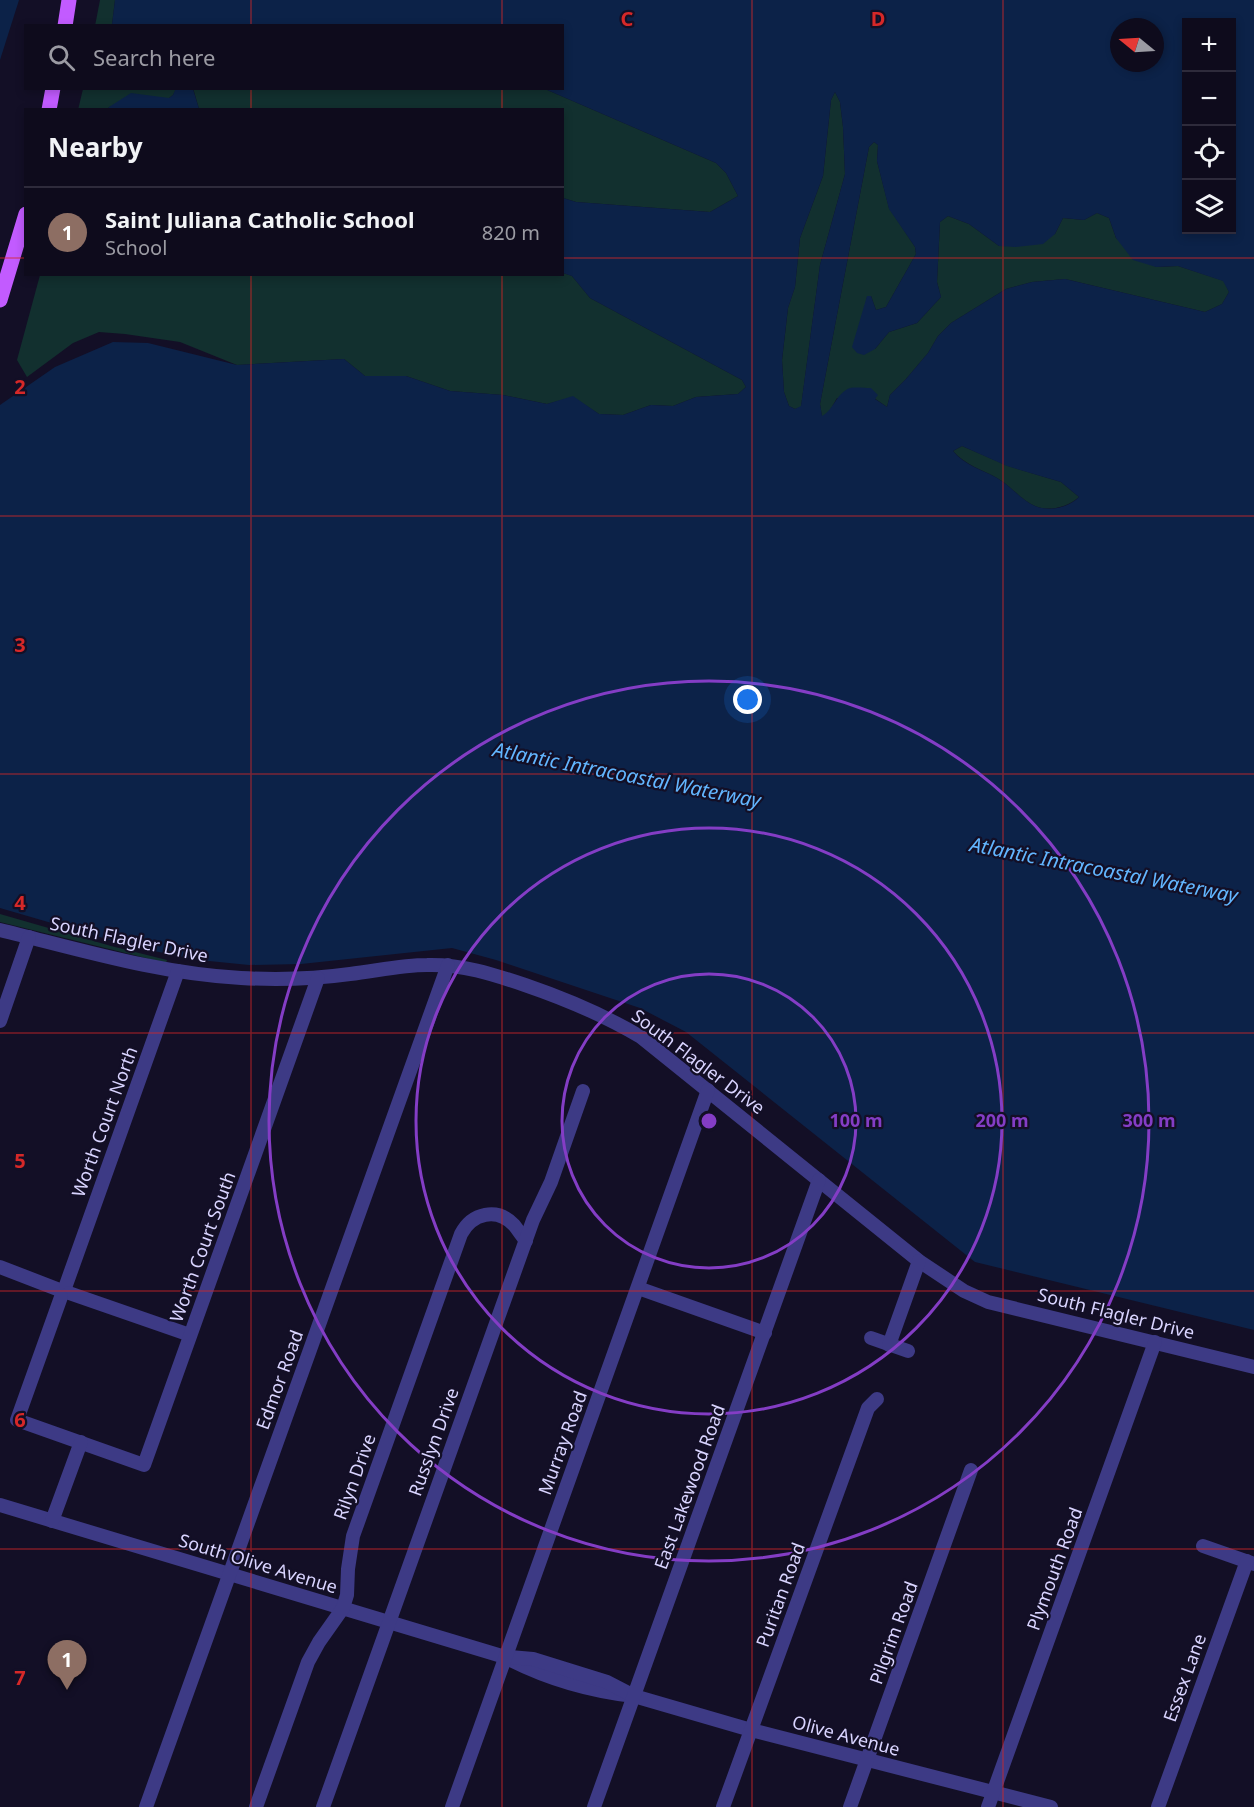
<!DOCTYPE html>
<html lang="en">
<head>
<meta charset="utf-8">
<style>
	body { margin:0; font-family:"Noto Sans",sans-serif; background:#171425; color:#f1f3f6 }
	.controls { position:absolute; right:18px; top:18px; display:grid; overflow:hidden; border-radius:0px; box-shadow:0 3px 9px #0003 }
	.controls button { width:54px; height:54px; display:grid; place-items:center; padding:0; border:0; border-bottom:2px solid #2e2b3b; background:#0e0b1c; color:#f1f3f6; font:30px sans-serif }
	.compass { position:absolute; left:1110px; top:18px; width:54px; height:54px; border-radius:50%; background:#0e0b1c; box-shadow:0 3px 9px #0003; rotate:288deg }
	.you { position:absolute; left:748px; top:700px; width:21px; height:21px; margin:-15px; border:4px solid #fff; border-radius:50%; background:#1a73e8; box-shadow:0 0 0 9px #1a73e833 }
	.badge { display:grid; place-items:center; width:39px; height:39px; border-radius:50%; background:#00e5ff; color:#fff; font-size:20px; font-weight:700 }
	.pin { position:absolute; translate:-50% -50px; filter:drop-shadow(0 2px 3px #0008) }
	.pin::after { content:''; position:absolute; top:32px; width:21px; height:18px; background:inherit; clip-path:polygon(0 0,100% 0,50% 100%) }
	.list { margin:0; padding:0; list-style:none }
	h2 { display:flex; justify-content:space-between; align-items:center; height:78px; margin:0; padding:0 24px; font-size:26px }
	h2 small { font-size:20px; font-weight:400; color:#9b9ba3 }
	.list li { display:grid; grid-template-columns:39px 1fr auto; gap:18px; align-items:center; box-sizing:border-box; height:90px; padding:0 24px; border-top:2px solid #2e2b3b }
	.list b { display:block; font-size:22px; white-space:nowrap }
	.list p { margin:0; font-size:20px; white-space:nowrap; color:#9b9ba3 }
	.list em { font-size:20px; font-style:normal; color:#9b9ba3 }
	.icon { flex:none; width:33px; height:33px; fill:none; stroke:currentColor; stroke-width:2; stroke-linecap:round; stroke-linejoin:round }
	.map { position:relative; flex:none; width:1254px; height:1807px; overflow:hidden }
	.search { position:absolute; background:#0e0b1c; box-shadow:0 3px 9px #0003; left:24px; top:24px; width:540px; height:66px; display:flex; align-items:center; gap:15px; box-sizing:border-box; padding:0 21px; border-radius:0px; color:#9b9ba3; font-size:22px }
	.panel { position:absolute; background:#0e0b1c; box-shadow:0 3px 9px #0003; left:24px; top:108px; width:540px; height:168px; border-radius:0px }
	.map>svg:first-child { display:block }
	.green { fill:#12302f }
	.water { fill:#0c2248; fill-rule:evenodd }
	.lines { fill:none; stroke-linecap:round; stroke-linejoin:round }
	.minor { stroke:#3d3a85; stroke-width:14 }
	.major { stroke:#c25bff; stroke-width:15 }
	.grid { fill:none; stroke:#d62828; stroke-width:1.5; stroke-opacity:0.55 }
	.ring { fill:none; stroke:#843dc5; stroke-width:3 }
	.labels { text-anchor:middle; stroke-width:4.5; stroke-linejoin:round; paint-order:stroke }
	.street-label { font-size:18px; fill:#d9d4ff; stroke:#130f26 }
	.water-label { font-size:20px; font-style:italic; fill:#62b6ff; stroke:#130f26 }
	.grid-label { font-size:20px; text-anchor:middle; font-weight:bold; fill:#d62828; stroke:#130f26; stroke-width:4.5; stroke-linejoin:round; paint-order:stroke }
	.centre { fill:#843dc5; stroke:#130f26; stroke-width:3 }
	.ring-label { font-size:18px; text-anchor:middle; font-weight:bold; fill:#843dc5; stroke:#130f26; stroke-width:4.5; stroke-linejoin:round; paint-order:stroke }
</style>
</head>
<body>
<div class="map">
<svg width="1254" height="1807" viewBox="0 0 1254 1807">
	<rect width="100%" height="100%" fill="#130f26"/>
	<g class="green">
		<path d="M 100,0 L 115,0 L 112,25 L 95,26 Z"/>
		<path d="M 193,88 L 411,88 L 421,90 L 427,88 L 545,89 L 716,163 L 726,173 L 738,196 L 710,212 L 576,202 L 563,198 L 562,110 L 199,109 Z"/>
		<path d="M 83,89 L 176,89 L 173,95 L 169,98 L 109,107 L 108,109 L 78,110 Z"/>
		<path d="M 835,92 L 840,102 L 843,127 L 845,174 L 820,265 L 801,407 L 795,409 L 789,406 L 784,392 L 782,360 L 788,308 L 795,287 L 800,238 L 823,176 L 831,100 Z"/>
		<path d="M 874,142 L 878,145 L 877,161 L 889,208 L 915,247 L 916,254 L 886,307 L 876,310 L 871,296 L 867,297 L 863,316 L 875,349 L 889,332 L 917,323 L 941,297 L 937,282 L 940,222 L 948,216 L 969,224 L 999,246 L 1055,234 L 1063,218 L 1084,220 L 1097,213 L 1109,218 L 1116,238 L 1156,267 L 1178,266 L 1224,281 L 1229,292 L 1222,304 L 1205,312 L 1065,279 L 1032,282 L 1006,289 L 951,323 L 938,336 L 928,353 L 906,379 L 890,395 L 887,407 L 874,398 L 837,398 L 828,414 L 822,417 L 820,404 L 869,147 Z"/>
		<path d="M 563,273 L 572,276 L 590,298 L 742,380 L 746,387 L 738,394 L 696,397 L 673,406 L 651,405 L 623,415 L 599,414 L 573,397 L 547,404 L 503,395 L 450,391 L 406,376 L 365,376 L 344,359 L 237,365 L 180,342 L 125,334 L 99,332 L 73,343 L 27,377 L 17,360 L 40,275 L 562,274 Z"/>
		<path d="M 962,446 L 1008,466 L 1061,482 L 1079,497 C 1068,507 1049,512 1035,506 C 1021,500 1010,485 997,478 C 981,469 965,465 953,451 Z"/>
		<path d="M 0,914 L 111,946 L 167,960 L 166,963 L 0,922 Z"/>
	</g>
	<g class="water">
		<path d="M 0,0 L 19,0 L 0,60 Z"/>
		<path d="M 115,0 L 1254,0 L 1254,1330 L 975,1262 L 686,1032 L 640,1008 L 496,960 L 452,948 L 301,964 L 249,965 L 199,960 L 134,947 L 0,908 L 0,405 L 55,367 L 113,342 L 148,343 L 237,365 L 344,359 L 365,376 L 406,376 L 450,391 L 503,395 L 547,404 L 573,396 L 599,414 L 623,415 L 651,405 L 673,406 L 696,397 L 738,394 L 746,387 L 742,380 L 590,298 L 572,276 L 563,273 L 563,198 L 576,202 L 710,212 L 738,196 L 726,173 L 716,163 L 545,89 L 562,88 L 562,26 L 112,25 ZM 1186,22 L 1232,22 L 1232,230 L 1186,230 ZM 1119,27 L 1155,27 L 1155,63 L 1119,63 ZM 835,92 L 840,102 L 843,127 L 845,174 L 820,265 L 801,406 L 795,409 L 789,406 L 784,392 L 782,360 L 788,308 L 795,287 L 800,238 L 823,176 L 831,100 ZM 874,142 L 878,145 L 877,161 L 889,209 L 915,247 L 916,254 L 886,307 L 876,310 L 871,296 L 867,296 L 852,347 L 857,353 L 864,355 L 875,349 L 889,332 L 917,323 L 941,297 L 937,282 L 940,222 L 948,216 L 969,224 L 999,246 L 1015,247 L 1043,244 L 1055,234 L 1063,218 L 1084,220 L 1097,213 L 1109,218 L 1116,238 L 1133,260 L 1156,267 L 1178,266 L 1223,281 L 1229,292 L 1222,304 L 1205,312 L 1065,279 L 1032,282 L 1006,289 L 951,323 L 938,336 L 928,353 L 906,379 L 890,395 L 887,407 L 875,399 L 878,395 L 871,388 C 865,388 856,387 850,388 C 836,393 834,410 822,416 L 820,404 L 869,147 ZM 962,446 L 1007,466 L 1061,482 L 1079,497 C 1068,508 1049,512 1035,506 C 1021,500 1010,485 997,478 C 981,469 964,465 953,451 Z"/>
		<path d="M 176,88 L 193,89 L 199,109 L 108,109 L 109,107 L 131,93 L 169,98 L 173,95 Z"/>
	</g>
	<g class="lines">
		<g class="minor">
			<path d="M 0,930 C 78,949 160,974 241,978 C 277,980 314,979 350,974 C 376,971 402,965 427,965 C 462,964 492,974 525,985 C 566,999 604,1015 641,1037 L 919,1261 L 964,1291 L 988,1302 L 1254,1367"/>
			<path d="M 0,1021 L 29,937"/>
			<path d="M 0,1267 L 57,1289"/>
			<path d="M 66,1285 L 178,971"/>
			<path d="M 638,1288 L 765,1333"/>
			<path d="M 69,1293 L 190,1335"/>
			<path d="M 61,1297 L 17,1420 L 144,1465 L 318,978"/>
			<path d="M 871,1338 L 908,1351"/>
			<path d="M 889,1345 L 919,1261"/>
			<path d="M 0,1505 L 505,1657 C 545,1678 590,1691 634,1696"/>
			<path d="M 52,1521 L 81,1442"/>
			<path d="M 1203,1546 L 1254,1564"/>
			<path d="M 510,1657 L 533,1659 L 607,1682 L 634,1696 L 751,1730 L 1051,1807"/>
			<path d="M 146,1807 L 448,965"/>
			<path d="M 256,1807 L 308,1662 L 319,1642 L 343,1608 L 347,1595 L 348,1569 L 353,1536 L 461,1234 C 472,1213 497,1207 514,1225 C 518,1230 522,1236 526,1241"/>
			<path d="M 323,1807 L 533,1220 L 551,1182 L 583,1091"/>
			<path d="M 452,1807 L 708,1090"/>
			<path d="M 594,1807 L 819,1180"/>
			<path d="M 723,1807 L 868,1408 L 877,1399"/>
			<path d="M 850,1807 L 971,1470"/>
			<path d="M 988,1807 L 1155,1342"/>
			<path d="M 1158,1807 L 1247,1561"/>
		</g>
		<g class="major">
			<path d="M 65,26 L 69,0"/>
			<path d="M 49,110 L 53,88"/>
			<path d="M 0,300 L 26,214"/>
		</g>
	</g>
	<path class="grid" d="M 251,0 L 251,26M 502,0 L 502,26M 752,0 L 752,1807M 1003,0 L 1003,1807M 251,88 L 251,110M 502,88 L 502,110M 0,258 L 26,258M 562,258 L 1254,258M 251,274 L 251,1807M 502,274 L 502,1807M 0,516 L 1254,516M 0,774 L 1254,774M 0,1033 L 1254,1033M 0,1291 L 1254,1291M 0,1549 L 1254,1549"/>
	<g class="ring">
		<circle cx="709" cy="1121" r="147"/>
		<circle cx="709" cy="1121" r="293"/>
		<circle cx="709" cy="1121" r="440"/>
	</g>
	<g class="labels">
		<g class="street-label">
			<text transform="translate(129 940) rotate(12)" y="6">South Flagler Drive</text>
			<text transform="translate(698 1062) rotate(37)" y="6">South Flagler Drive</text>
			<text transform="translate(105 1122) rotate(-70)" y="6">Worth Court North</text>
			<text transform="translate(203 1247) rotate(-70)" y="6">Worth Court South</text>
			<text transform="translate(1116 1314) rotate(14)" y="6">South Flagler Drive</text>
			<text transform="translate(280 1380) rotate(-70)" y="6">Edmor Road</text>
			<text transform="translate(434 1442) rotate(-70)" y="6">Russlyn Drive</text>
			<text transform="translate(563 1443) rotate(-70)" y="6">Murray Road</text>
			<text transform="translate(355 1477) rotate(-70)" y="6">Rilyn Drive</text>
			<text transform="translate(690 1487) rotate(-70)" y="6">East Lakewood Road</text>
			<text transform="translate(258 1564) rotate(17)" y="6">South Olive Avenue</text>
			<text transform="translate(1055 1569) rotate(-70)" y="6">Plymouth Road</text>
			<text transform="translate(781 1595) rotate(-70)" y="6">Puritan Road</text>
			<text transform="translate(894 1633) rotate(-70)" y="6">Pilgrim Road</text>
			<text transform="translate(1185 1678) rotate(-70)" y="6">Essex Lane</text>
			<text transform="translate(846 1736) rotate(15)" y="6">Olive Avenue</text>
		</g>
		<g class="water-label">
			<text transform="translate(627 775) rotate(11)" y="7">Atlantic Intracoastal Waterway</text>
			<text transform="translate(1104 870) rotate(11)" y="7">Atlantic Intracoastal Waterway</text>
		</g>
	</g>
	<g class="grid-label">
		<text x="627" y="26">C</text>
		<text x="878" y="26">D</text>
		<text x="20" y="394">2</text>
		<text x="20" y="652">3</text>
		<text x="20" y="910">4</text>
		<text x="20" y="1168">5</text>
		<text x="20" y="1427">6</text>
		<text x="20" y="1685">7</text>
	</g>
	<circle cx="709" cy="1121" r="9" class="centre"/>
	<g class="ring-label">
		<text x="856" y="1127">100 m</text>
		<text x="1002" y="1127">200 m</text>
		<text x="1149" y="1127">300 m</text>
	</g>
</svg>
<div class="controls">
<button>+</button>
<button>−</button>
<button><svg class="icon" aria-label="locate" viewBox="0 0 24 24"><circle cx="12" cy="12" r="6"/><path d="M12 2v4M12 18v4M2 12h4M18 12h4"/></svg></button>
<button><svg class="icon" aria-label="layers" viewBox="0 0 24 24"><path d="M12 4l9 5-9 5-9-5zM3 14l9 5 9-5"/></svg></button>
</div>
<svg class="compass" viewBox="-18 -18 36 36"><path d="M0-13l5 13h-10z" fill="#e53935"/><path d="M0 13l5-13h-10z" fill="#9b9ba3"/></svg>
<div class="you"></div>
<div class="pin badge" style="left:67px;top:1690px;background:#8d6e63">1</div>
<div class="search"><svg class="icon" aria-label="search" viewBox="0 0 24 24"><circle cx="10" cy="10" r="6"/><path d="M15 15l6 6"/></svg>Search here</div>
<section class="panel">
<h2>Nearby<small></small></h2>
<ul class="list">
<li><span class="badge" style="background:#8d6e63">1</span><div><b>Saint Juliana Catholic School</b><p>School</p></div><em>820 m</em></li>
</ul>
</section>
</div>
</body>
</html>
